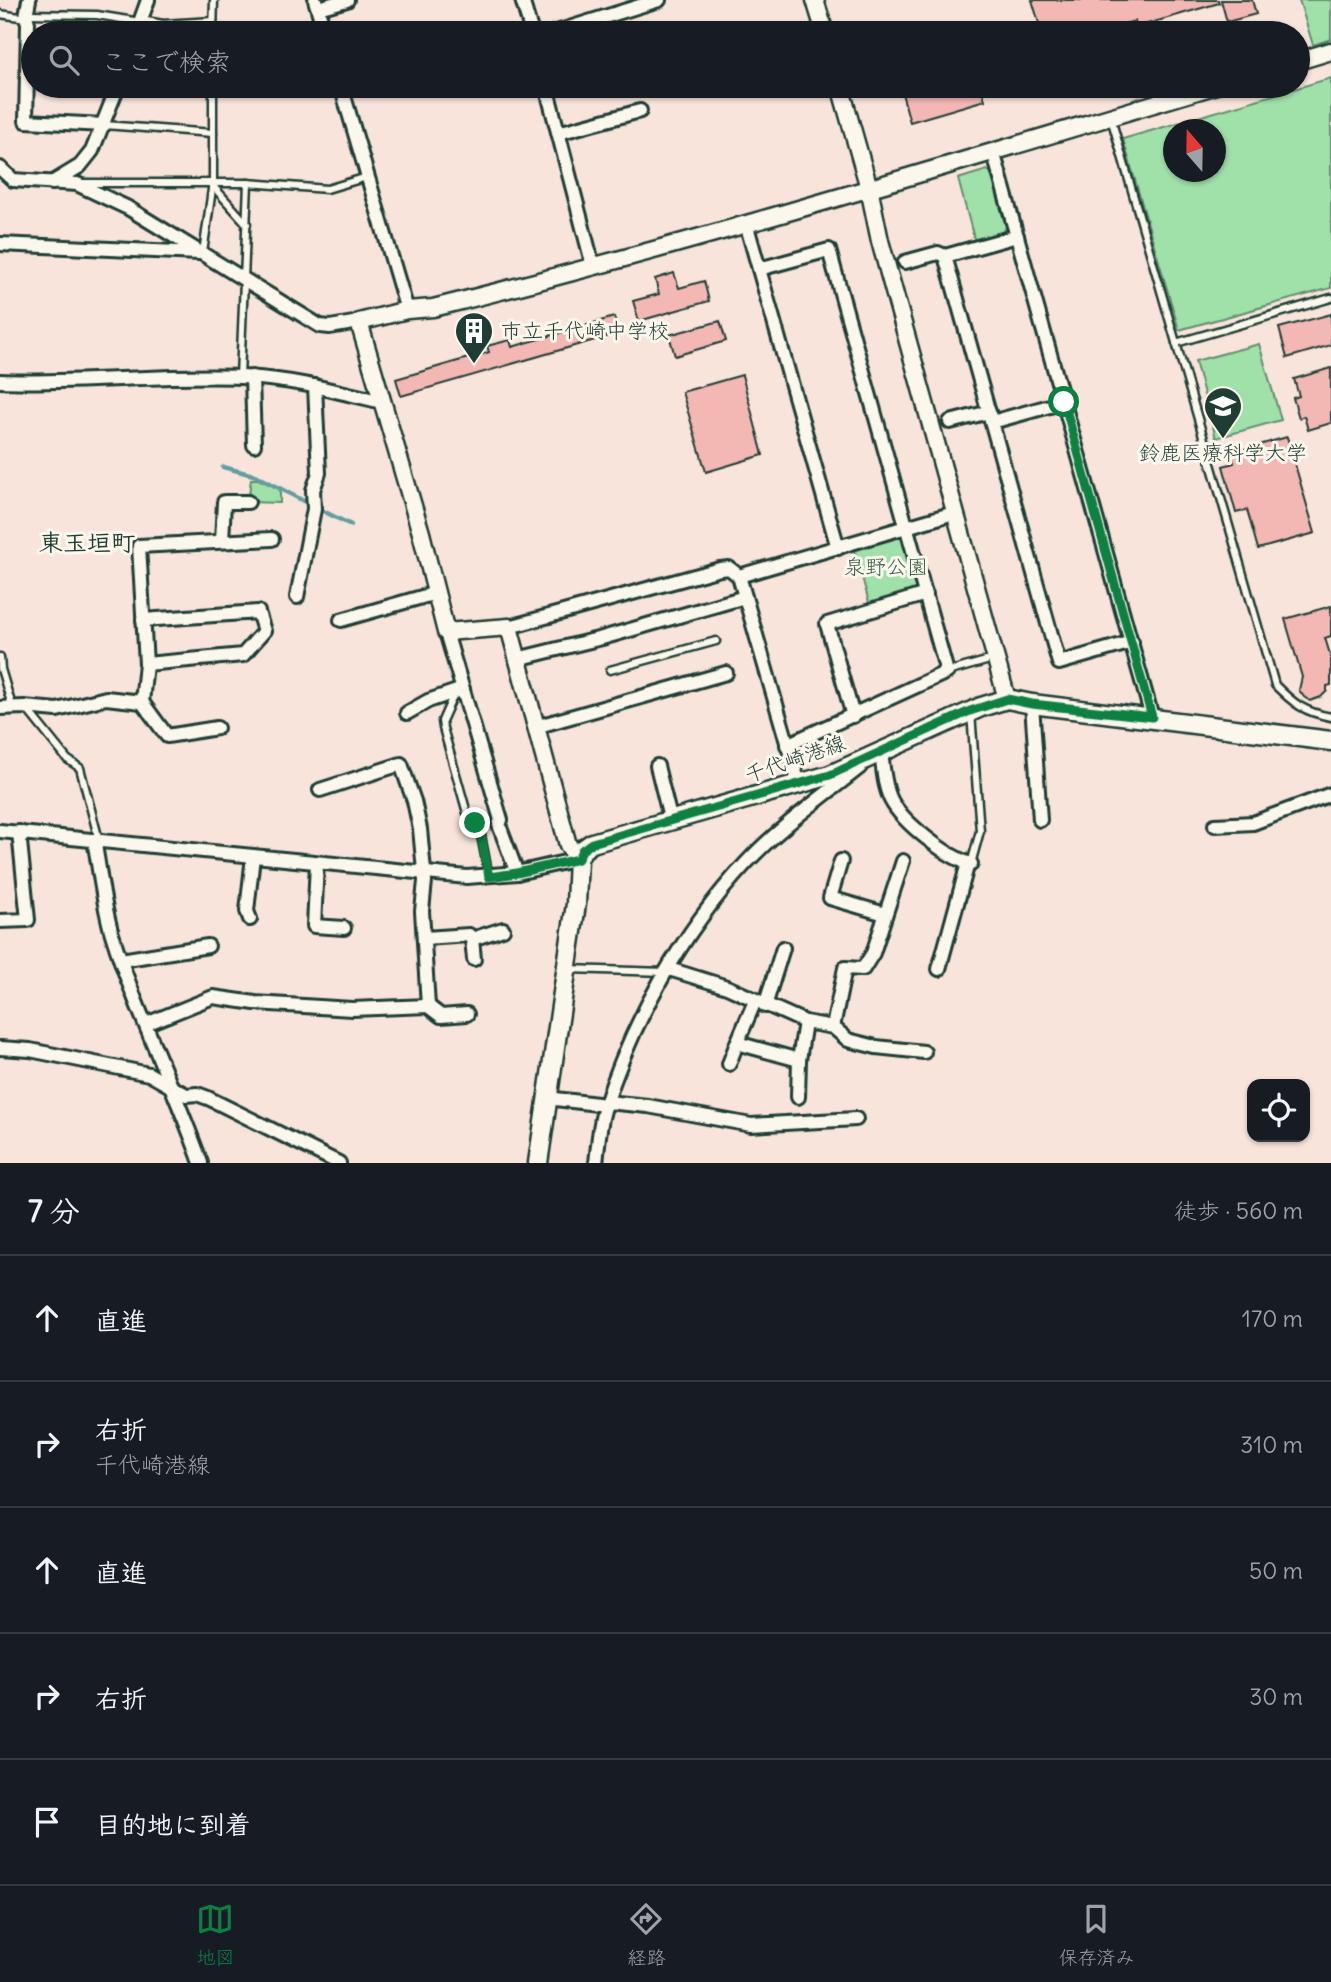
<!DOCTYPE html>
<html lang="ja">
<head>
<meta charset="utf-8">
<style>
	body { margin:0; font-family:Delius,"Klee One",sans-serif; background:#20242c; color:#f1f3f6 }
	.controls { position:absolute; right:21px; bottom:21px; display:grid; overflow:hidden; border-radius:14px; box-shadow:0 2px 5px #0004 }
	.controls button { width:63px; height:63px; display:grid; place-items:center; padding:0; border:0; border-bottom:2px solid #363941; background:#171b24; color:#f1f3f6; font:35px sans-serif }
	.compass { position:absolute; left:1163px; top:119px; width:63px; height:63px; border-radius:50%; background:#171b24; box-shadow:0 2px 5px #0004; rotate:340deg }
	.stop { position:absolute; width:21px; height:21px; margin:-16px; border:5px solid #0b8043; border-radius:50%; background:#fff }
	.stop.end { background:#0b8043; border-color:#fff; box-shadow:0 2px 7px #0008 }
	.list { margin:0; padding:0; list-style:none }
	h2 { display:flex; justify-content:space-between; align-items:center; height:91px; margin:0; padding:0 28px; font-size:30px }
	h2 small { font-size:23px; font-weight:400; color:#9ea1a6 }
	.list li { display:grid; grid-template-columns:46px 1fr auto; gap:21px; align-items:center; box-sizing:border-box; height:126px; padding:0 28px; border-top:2px solid #363941 }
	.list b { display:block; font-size:26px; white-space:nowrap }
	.list p { margin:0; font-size:23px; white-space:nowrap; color:#9ea1a6 }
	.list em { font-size:23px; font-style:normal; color:#9ea1a6 }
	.icon { flex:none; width:38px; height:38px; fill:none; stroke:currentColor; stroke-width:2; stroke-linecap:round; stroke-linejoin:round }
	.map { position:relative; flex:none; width:1331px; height:1163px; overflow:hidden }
	.search { position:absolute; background:#171b24; box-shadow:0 2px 5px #0004; left:21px; right:21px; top:21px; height:77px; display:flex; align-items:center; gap:18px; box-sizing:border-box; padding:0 24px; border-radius:38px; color:#9ea1a6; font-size:26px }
	.sheet { height:721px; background:#171b24 }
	nav { display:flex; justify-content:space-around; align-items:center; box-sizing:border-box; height:98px; border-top:2px solid #363941; background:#171b24; font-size:19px; color:#9ea1a6 }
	nav a { display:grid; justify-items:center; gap:4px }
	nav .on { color:#0b8043 }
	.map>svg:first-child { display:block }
	.green { fill:#a0e0a9; stroke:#608e6e; stroke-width:2; fill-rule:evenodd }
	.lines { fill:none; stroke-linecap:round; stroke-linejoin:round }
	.stream { stroke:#629ea1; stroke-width:4.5 }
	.building { fill:#f4b8b4; stroke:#1f3d34; stroke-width:2 }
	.service-casing { stroke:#1f3d34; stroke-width:11 }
	.minor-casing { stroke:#1f3d34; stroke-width:18 }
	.tertiary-casing { stroke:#1f3d34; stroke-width:21 }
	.secondary-casing { stroke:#1f3d34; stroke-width:23 }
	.service { stroke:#fbf7ec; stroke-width:6 }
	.minor { stroke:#fbf7ec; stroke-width:12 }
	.tertiary { stroke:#fbf7ec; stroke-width:16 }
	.secondary { stroke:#fbf7ec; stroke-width:18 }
	.route { stroke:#0b8043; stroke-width:9 }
	.labels { text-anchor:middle; stroke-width:6; stroke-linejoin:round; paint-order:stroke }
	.poi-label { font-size:21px; fill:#1f3d34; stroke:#fbf7ec; text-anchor:start }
	.park-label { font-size:21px; fill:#395e4b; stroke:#fbf7ec }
	.street-label { font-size:21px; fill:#1f3d34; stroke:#fbf7ec }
	.quarter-label { font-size:24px; font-weight:bold; fill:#1f3d34; stroke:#fbf7ec }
</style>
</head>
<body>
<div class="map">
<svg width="1331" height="1163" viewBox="0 0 1331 1163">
	<rect width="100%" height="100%" fill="#f9e4db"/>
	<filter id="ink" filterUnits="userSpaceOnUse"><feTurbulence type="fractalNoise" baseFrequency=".0143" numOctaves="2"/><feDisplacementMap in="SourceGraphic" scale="14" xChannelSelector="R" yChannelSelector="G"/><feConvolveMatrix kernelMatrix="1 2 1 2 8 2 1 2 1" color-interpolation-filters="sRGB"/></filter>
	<g filter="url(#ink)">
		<g class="green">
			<path d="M 1299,0 L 1331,0 L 1331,39 L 1313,45 Z"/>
			<path d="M 1331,78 L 1331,288 L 1179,330 L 1123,139 ZM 1174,130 L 1216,130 L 1216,172 L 1174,172 Z"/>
			<path d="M 987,170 L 993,174 L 1007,226 L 1002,233 L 975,242 L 958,179 Z"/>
			<path d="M 1259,344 L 1281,420 L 1216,438 L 1195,361 Z"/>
			<path d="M 251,479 L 258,479 L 280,489 L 280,503 L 248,502 Z"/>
			<path d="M 897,536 L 905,540 L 919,586 L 915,593 L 870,606 L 854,548 Z"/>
		</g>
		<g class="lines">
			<g class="stream">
				<path d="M 223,467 L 257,476 L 307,503"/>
				<path d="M 321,510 L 351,525"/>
			</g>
		</g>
		<g class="building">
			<path d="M 1032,0 L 1218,0 L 1219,3 L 1137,27 L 1135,21 L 1106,29 L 1106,33 L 1042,33 Z"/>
			<path d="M 1221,0 L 1252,0 L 1256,14 L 1227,22 Z"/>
			<path d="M 900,86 L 981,86 L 985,100 L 910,122 Z"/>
			<path d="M 674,273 L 679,288 L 704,281 L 709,301 L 639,321 L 633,301 L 659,294 L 655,279 Z"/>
			<path d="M 1331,314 L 1331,345 L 1287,358 L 1279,328 Z"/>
			<path d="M 614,317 L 619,333 L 401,396 L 396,379 L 489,352 L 487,346 L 510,340 L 512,347 Z"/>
			<path d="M 720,321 L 726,341 L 675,356 L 669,335 Z"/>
			<path d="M 1331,368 L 1331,423 L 1308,430 L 1304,416 L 1299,418 L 1293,398 L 1299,396 L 1294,379 Z"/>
			<path d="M 742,375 L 763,455 L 706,472 L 682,392 Z"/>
			<path d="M 1287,437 L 1315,533 L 1258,549 L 1247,510 L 1236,513 L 1223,466 L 1234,463 L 1231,453 Z"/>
			<path d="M 1331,606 L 1331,636 L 1325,638 L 1331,658 L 1331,685 L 1327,686 L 1327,691 L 1321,697 L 1310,701 L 1304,697 L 1299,690 L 1302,677 L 1285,619 Z"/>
		</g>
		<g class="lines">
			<defs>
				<g id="service">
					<path d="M 0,14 L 26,18"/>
					<path d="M 27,14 L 97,15 L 140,22"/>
					<path d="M 141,20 L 163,24 L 213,21"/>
					<path d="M 213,33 L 214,0"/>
					<path d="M 1111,118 L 1275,685 C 1294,704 1304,712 1331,717"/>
					<path d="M 104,125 L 213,133"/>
					<path d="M 84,183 L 248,183 L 327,189 L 367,177"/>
					<path d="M 212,185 L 247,224"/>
					<path d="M 203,253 L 213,182 L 213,86"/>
					<path d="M 1176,343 L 1331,298"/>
					<path d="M 240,377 L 248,183"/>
					<path d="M 0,657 L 1,669 L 12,706"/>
					<path d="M 610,670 L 716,641"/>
					<path d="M 947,672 L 986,661"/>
					<path d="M 454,694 L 442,721 L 443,728 L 467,813 L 479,825 L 489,877"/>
					<path d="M 26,708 L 67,759 L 80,768 L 99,840"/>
					<path d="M 971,713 L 980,831 L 971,864"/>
					<path d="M 568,969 L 666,972"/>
				</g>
				<g id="minor">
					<path d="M 29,0 L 26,16 L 28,23 L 26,121 L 104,125"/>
					<path d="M 315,0 L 325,33"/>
					<path d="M 522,0 L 532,33"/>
					<path d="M 318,8 L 347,0"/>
					<path d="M 136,33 L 148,0"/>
					<path d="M 553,33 L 659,0"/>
					<path d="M 341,86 L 407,310"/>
					<path d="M 546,86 L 593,266"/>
					<path d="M 558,133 L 640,111"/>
					<path d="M 993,151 L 1152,717"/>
					<path d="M 0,168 L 13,180 L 77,184 L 128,208 L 320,326 L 330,327 L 359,322"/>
					<path d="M 52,183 L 80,166 L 92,151 L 118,86"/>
					<path d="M 746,223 L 838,548"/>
					<path d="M 1017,236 L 945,256 L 1059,663 L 1132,642"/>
					<path d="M 0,244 L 199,253"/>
					<path d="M 905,262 L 938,253 L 945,256"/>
					<path d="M 759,269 L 829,250 L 947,672 L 787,745"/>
					<path d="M 252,377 L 254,445"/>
					<path d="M 0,381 C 80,384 160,374 240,377 C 289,378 336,391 382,402"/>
					<path d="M 950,422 L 989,412"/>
					<path d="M 992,422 L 1064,402"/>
					<path d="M 222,541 L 224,502 L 248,502"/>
					<path d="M 297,597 L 314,509 L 313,490 L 319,473 L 315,386"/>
					<path d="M 143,620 L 258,612 L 264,631 L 243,655 L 146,664"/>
					<path d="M 341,620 L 436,593"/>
					<path d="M 509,627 L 720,569 L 729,568 L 739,576"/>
					<path d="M 446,632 L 501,820 L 499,825 L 517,873"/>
					<path d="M 517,659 L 602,638 L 745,597"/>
					<path d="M 142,702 L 167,736 L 217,728"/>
					<path d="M 1032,704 L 1040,820"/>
					<path d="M 0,708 L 24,707 L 57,710 L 106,698 L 142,702 L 146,664 L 139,546 L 272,539"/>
					<path d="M 407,713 L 428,701 L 463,689"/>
					<path d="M 853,716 L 827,624 L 926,594"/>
					<path d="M 535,727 L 726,673"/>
					<path d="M 881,752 C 883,767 884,786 891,800 C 903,823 947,857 971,864"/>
					<path d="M 657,766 L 671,822"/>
					<path d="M 799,784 L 739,576 L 954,513"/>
					<path d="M 320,790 L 401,764 L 414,801 L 420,829 L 425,881 L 422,911 L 428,1006"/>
					<path d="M 1215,825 L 1253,823 L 1331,794"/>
					<path d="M 0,831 L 467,877 L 517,873 L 578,859"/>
					<path d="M 94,840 C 100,871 103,904 112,934 C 136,1012 174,1086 201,1163"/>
					<path d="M 841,861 L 830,898 L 885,914"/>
					<path d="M 317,863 L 314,926 L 344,928"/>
					<path d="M 250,919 L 247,911 L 253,856"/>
					<path d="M 0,921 L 28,920 L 19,832"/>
					<path d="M 425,938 L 469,935 L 472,939 L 503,929"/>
					<path d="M 472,939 L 474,959"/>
					<path d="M 121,960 L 208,946"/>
					<path d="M 669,969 L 727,987 L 805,1022 L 833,1027 L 848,1040 L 876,1047 L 924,1052"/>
					<path d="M 939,969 L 968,863"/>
					<path d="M 755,1001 L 737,1043 L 799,1060"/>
					<path d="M 765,1006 L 783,948"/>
					<path d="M 146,1024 L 213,997 L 255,1003 L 352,1009 L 428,1006 L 441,1016 L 467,1014"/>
					<path d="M 833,1027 L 845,968 L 863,969 L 873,953 L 903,861"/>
					<path d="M 0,1048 L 30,1050 L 149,1074 L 186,1095 L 197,1094 L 208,1098 L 339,1163"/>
					<path d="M 729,1064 L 737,1043"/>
					<path d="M 798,1097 L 799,1060 L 805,1022"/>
					<path d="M 547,1098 L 606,1105"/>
					<path d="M 607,1102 L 648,1106 L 751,1125 L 856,1119"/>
					<path d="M 596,1163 C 598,1146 599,1127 604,1110 C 632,1021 682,932 746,863 C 780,827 821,798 860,767"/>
				</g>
				<g id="tertiary">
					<path d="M 815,0 L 825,33"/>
					<path d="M 1298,61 L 1331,51"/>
					<path d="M 840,86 L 869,188 L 880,241 L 1007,699"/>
					<path d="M 578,859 L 568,845 L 509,627 L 446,632 L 421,533 L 359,322 L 407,310 L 433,308 C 696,243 954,163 1214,86"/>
				</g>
				<path id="secondary" d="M 538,1163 L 576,904 L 578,859 L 582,850 L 592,843 L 830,775 L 981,707 L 1007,699 L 1032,704 L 1331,741"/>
			</defs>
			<use href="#service" class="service-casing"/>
			<use href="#minor" class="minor-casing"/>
			<use href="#tertiary" class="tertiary-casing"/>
			<use href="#secondary" class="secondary-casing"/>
			<use href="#service" class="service"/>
			<use href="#minor" class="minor"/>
			<use href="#tertiary" class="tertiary"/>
			<use href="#secondary" class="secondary"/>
		</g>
	</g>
	<g class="lines" filter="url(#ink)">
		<path class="route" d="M 475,823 L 479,825 L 489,877 L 517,873 L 578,859 L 582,850 L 592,843 L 830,775 L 970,711 L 1007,699 L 1032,704 L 1152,717 L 1064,402"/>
	</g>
	<defs>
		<symbol id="building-pin" viewBox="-11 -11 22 30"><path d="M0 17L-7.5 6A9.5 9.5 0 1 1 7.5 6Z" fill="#1f3d34" stroke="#fbf7ec"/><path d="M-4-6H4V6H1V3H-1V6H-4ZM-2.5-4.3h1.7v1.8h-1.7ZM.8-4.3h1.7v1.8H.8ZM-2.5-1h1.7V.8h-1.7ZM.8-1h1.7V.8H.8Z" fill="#fff"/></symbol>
		<symbol id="university-pin" viewBox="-11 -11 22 30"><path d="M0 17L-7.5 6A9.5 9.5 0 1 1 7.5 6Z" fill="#1f3d34" stroke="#fbf7ec"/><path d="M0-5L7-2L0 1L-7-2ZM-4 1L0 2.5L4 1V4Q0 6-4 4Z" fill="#fff"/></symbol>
	</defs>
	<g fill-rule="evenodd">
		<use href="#building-pin" x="452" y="309" width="44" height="60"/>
		<use href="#university-pin" x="1201" y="384" width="44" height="60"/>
	</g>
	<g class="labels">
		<g class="poi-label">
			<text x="501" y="338">市立千代崎中学校</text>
			<text x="1223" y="460" text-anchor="middle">鈴鹿医療科学大学</text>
		</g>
		<g class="park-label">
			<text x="886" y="574">泉野公園</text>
		</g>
		<g class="street-label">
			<text transform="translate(795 759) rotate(-19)" y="7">千代崎港線</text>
		</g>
		<g class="quarter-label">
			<text x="87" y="551">東玉垣町</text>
		</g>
	</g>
</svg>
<div class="controls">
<button><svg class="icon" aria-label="locate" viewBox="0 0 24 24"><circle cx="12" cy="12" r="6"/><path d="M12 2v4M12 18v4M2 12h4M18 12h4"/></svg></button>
</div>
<svg class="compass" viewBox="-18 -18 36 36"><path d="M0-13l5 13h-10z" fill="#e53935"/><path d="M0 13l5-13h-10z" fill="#9ea1a6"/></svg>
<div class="stop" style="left:1064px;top:402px"></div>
<div class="stop end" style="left:475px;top:823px"></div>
<div class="search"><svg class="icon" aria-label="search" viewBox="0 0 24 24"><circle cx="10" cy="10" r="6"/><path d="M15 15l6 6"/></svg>ここで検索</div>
</div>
<section class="sheet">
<h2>7 分<small>徒歩 · 560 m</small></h2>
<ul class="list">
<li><svg class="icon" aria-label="ahead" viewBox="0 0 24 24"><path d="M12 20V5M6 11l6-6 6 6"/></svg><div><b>直進</b></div><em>170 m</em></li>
<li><svg class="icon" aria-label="right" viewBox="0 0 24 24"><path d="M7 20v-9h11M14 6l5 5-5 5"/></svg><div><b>右折</b><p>千代崎港線</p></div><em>310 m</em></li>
<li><svg class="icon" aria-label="ahead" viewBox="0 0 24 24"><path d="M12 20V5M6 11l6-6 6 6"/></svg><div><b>直進</b></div><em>50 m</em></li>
<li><svg class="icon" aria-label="right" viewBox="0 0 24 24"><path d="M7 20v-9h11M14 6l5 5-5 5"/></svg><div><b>右折</b></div><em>30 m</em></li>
<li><svg class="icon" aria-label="arrive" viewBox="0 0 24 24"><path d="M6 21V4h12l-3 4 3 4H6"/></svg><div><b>目的地に到着</b></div></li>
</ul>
</section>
<nav>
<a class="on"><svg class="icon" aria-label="map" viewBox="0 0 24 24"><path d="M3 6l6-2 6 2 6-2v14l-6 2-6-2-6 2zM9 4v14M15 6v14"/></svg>地図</a>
<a><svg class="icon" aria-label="directions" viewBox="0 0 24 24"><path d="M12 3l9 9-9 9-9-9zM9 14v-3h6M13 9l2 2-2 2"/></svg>経路</a>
<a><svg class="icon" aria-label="saved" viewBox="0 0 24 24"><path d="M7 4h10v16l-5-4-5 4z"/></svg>保存済み</a>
</nav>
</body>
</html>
